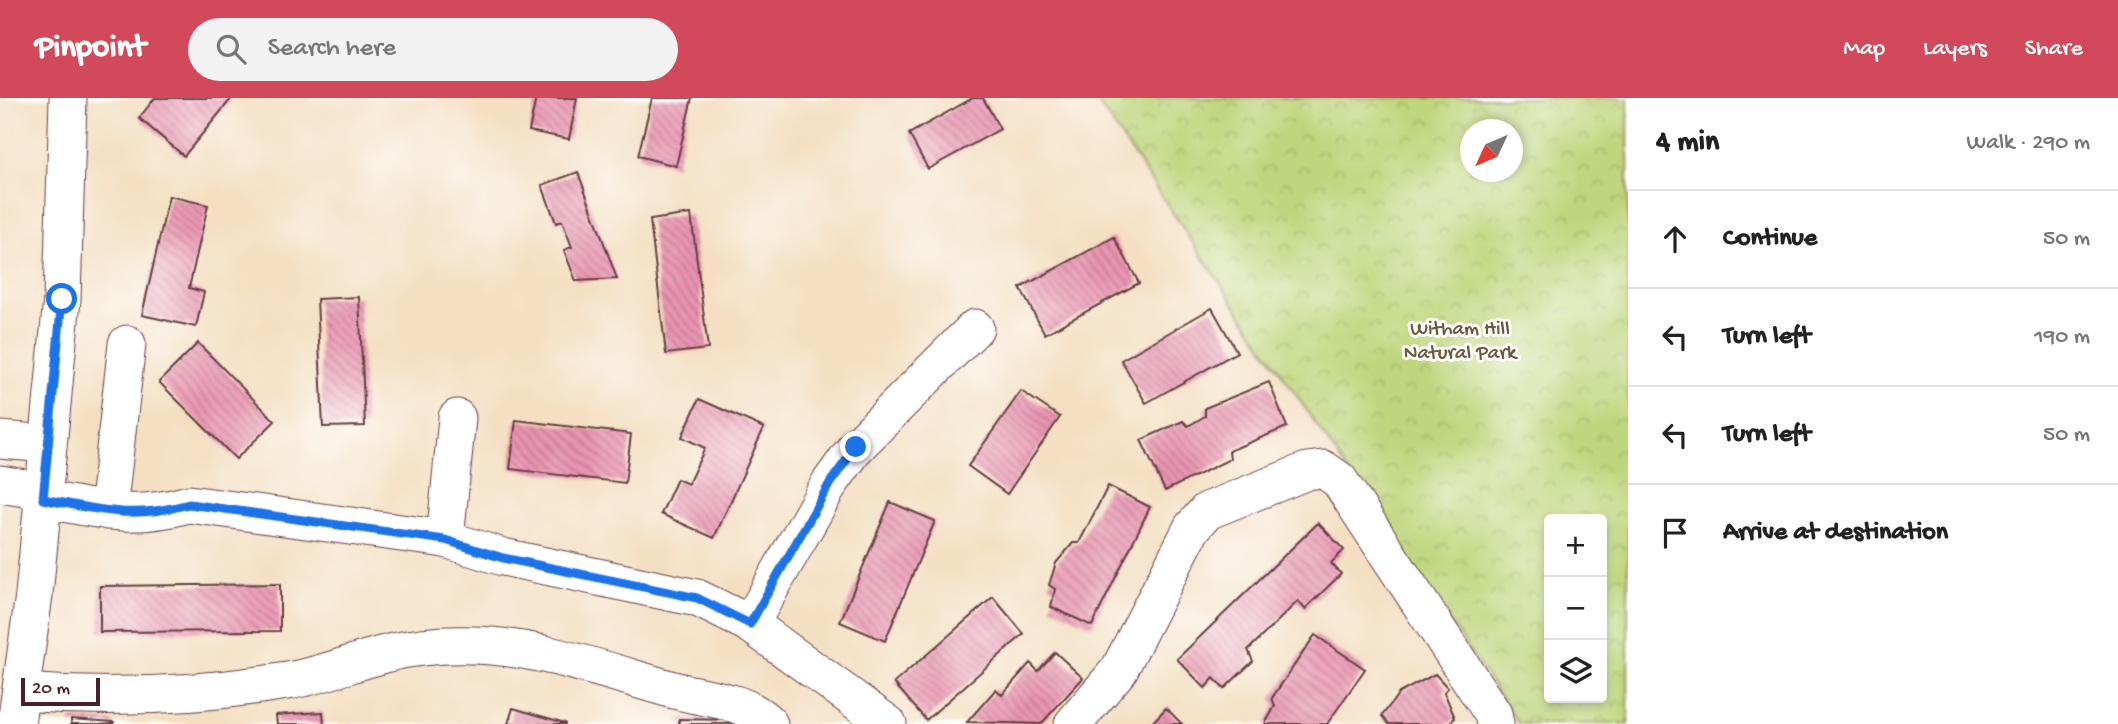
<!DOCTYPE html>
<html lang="en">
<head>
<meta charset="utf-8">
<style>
	body { margin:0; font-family:"Gochi Hand",sans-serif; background:#f2f2f2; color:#222 }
	.controls { position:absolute; right:21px; bottom:21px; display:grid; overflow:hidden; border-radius:7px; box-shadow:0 4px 10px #0003 }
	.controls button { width:63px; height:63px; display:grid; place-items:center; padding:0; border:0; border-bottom:2px solid #e0e0e0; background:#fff; color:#222; font:35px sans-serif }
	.compass { position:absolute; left:1460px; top:21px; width:63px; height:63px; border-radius:50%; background:#fff; box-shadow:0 4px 10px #0003; rotate:226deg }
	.scale { position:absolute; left:21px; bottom:18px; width:79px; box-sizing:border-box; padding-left:7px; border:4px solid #4a1f2b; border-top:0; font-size:19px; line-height:24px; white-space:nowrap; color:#4a1f2b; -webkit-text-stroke:5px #fdfcf7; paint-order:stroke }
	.stop { position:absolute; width:21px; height:21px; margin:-16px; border:5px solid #1a73e8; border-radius:50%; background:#fff }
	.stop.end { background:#1a73e8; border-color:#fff; box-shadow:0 2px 7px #0008 }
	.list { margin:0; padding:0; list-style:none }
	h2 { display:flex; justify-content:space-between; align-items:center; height:91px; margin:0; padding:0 28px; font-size:30px }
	h2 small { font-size:23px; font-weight:400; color:#767676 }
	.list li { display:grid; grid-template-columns:46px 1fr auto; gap:21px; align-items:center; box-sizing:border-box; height:98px; padding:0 28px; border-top:2px solid #e0e0e0 }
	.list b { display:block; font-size:26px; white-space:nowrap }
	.list em { font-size:23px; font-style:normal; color:#767676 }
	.icon { flex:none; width:38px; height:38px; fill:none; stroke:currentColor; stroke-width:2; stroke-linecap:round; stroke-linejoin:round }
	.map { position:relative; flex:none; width:1628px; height:626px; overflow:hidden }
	header { display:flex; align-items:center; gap:42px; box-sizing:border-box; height:98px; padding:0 35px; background:#d1495b; color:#fff }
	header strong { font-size:33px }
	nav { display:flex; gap:38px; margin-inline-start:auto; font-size:24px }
	.search { width:490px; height:63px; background:#f2f2f2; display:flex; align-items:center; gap:18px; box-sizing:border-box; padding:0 24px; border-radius:38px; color:#767676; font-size:26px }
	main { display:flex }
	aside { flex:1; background:#fff }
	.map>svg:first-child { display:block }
	.park { fill:url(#park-crowns); stroke:#847a53; stroke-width:2; fill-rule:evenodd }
	.building { fill:url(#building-back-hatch) }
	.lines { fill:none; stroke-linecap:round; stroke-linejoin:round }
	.minor-casing { stroke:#643c42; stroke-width:39 }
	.minor { stroke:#fff; stroke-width:37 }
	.route { stroke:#1a73e8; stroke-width:9 }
	.labels { text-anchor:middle; stroke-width:6; stroke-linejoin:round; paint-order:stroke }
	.park-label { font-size:21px; fill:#6d5643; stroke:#fdfcf7 }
</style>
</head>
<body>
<header>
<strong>Pinpoint</strong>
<div class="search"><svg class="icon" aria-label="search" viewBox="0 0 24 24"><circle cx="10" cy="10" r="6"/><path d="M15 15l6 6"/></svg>Search here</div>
<nav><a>Map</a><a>Layers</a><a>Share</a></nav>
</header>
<main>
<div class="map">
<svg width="1628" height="626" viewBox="0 0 1628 626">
	<defs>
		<pattern id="park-crowns" width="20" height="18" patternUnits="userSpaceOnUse" patternTransform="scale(1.75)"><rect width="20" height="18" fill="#bed67b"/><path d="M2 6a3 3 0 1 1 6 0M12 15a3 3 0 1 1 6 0" fill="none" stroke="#a5b76a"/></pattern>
		<pattern id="building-back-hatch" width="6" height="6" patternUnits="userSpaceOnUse" patternTransform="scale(1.75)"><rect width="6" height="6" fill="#e994b1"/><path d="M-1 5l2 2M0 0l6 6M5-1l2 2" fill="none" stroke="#bf7890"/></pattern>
	</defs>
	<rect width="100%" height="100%" fill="#fdfcf7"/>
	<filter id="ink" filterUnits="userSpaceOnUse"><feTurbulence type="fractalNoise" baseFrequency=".0143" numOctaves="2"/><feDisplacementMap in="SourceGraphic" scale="14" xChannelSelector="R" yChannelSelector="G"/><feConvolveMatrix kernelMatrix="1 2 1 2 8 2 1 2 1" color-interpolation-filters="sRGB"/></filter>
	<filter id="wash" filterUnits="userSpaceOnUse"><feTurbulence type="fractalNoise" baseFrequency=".00686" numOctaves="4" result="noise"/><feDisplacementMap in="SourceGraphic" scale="28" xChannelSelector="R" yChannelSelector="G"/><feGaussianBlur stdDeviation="1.57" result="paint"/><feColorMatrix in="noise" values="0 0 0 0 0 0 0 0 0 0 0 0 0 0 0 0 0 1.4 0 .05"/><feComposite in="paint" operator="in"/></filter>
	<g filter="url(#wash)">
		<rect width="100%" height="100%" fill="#f4dfc3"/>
		<path class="park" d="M 1095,0 L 1628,0 L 1628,626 L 1519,626 ZM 1470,32 L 1512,32 L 1512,74 L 1470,74 ZM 1549,421 L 1602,421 L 1602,600 L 1549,600 Z"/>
		<g id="blocks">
			<g class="building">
				<path d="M 155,0 L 232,0 L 184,58 L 139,20 Z"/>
				<path d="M 536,0 L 577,0 L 569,41 L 529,33 Z"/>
				<path d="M 652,0 L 692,0 L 676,68 L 638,58 Z"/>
				<path d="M 973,0 L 983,0 L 1000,31 L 928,71 L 909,36 Z"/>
				<path d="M 578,74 L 617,181 L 576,183 L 564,152 L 572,149 L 562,123 L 556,125 L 542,87 Z"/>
				<path d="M 169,98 L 208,107 L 189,190 L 204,194 L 196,229 L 142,217 Z"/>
				<path d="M 691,116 L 708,251 L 666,256 L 650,122 Z"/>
				<path d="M 1114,139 L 1139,185 L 1045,236 L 1020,190 Z"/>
				<path d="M 359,199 L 365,328 L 323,329 L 317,201 Z"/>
				<path d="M 1212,210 L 1237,254 L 1146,305 L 1121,262 Z"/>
				<path d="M 198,245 L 275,323 L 236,361 L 159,284 Z"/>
				<path d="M 1269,284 L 1287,329 L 1229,353 L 1230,361 L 1165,393 L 1141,342 L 1183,323 L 1188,328 L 1205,318 L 1205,310 Z"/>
				<path d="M 1021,293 L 1060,319 L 1007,396 L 968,368 Z"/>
				<path d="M 699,301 L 764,330 L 714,440 L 661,416 L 677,381 L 688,386 L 705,350 L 682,339 Z"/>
				<path d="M 516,322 L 631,336 L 625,385 L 510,371 Z"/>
				<path d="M 1108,388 L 1150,409 L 1092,528 L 1051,509 L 1055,491 L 1049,487 L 1056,465 L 1073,445 L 1079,445 Z"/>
				<path d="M 890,404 L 935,423 L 885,543 L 840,524 Z"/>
				<path d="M 1318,425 L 1344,452 L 1331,465 L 1341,476 L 1305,511 L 1298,503 L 1248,552 L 1253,563 L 1224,591 L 1214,580 L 1205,590 L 1177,561 Z"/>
				<path d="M 280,486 L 280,533 L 100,534 L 100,488 Z"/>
				<path d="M 993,499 L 1024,536 L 926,622 L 894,585 Z"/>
				<path d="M 1315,537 L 1365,571 L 1327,626 L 1265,626 L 1275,608 L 1272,600 Z"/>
				<path d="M 1055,554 L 1083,580 L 1041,626 L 967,624 L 996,591 L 1002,597 L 1030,565 L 1038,573 Z"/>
				<path d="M 1435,576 L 1448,590 L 1444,594 L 1455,620 L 1448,626 L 1389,626 L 1382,618 L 1399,595 Z"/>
				<path d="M 513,610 L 565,625 L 565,626 L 508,626 Z"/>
				<path d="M 1166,610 L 1182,626 L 1151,626 Z"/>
				<path d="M 323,614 L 324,626 L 277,626 L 276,617 Z"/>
				<path d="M 71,621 L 114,624 L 114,626 L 71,626 Z"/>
				<path d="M 679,621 L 733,622 L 733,626 L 679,626 Z"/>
			</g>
		</g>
	</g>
	<g filter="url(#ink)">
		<use href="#blocks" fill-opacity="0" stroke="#643c42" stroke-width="2"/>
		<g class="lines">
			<defs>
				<g id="minor">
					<path d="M 0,342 L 48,346"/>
					<path d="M 0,386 L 44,393"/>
					<path d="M 43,401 C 101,412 130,422 189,406 L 445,441 L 503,459 L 697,500 L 750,526 L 888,626"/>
					<path d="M 108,413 L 127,246"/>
					<path d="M 445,441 L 457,320"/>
					<path d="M 750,526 L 830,385 L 856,349 L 975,230"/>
					<path d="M 21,594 C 108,601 200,597 287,583 C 321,578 355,563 389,555 C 416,548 446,546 474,547 C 541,549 606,573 670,591 C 704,601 743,600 769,626"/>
					<path d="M 16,626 L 34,497 L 62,201 L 68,0"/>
					<path d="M 1073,626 L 1119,572 L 1192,430 L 1207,413 L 1307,373 L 1323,371 L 1339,382 L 1493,616 L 1495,626"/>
				</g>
			</defs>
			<use href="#minor" class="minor-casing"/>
			<use href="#minor" class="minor"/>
		</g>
	</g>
	<g class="lines" filter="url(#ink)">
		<path class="route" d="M 62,201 L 43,401 C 101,412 130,422 189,406 L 445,442 L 503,460 L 697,500 L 750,526 L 830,385 L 856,349"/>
	</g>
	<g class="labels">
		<g class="park-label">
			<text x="1460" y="236">Witham Hill<tspan x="1460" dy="24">Natural Park</tspan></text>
		</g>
	</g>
</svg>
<div class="controls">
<button>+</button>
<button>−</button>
<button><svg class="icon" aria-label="layers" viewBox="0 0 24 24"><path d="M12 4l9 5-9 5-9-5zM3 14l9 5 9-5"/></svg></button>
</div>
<svg class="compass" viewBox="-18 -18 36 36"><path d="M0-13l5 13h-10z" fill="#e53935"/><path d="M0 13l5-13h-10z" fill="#767676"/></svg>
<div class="scale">20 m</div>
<div class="stop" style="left:62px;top:201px"></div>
<div class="stop end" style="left:856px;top:349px"></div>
</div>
<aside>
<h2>4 min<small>Walk · 290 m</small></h2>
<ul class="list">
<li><svg class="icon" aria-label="ahead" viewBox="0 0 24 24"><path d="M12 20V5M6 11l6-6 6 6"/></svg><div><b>Continue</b></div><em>50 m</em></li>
<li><svg class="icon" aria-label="left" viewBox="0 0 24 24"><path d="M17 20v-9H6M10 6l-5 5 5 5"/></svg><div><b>Turn left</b></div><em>190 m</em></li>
<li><svg class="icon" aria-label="left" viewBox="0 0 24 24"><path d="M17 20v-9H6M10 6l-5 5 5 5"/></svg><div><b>Turn left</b></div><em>50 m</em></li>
<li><svg class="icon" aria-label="arrive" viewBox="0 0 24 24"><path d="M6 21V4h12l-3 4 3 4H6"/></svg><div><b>Arrive at destination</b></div></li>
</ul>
</aside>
</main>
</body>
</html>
